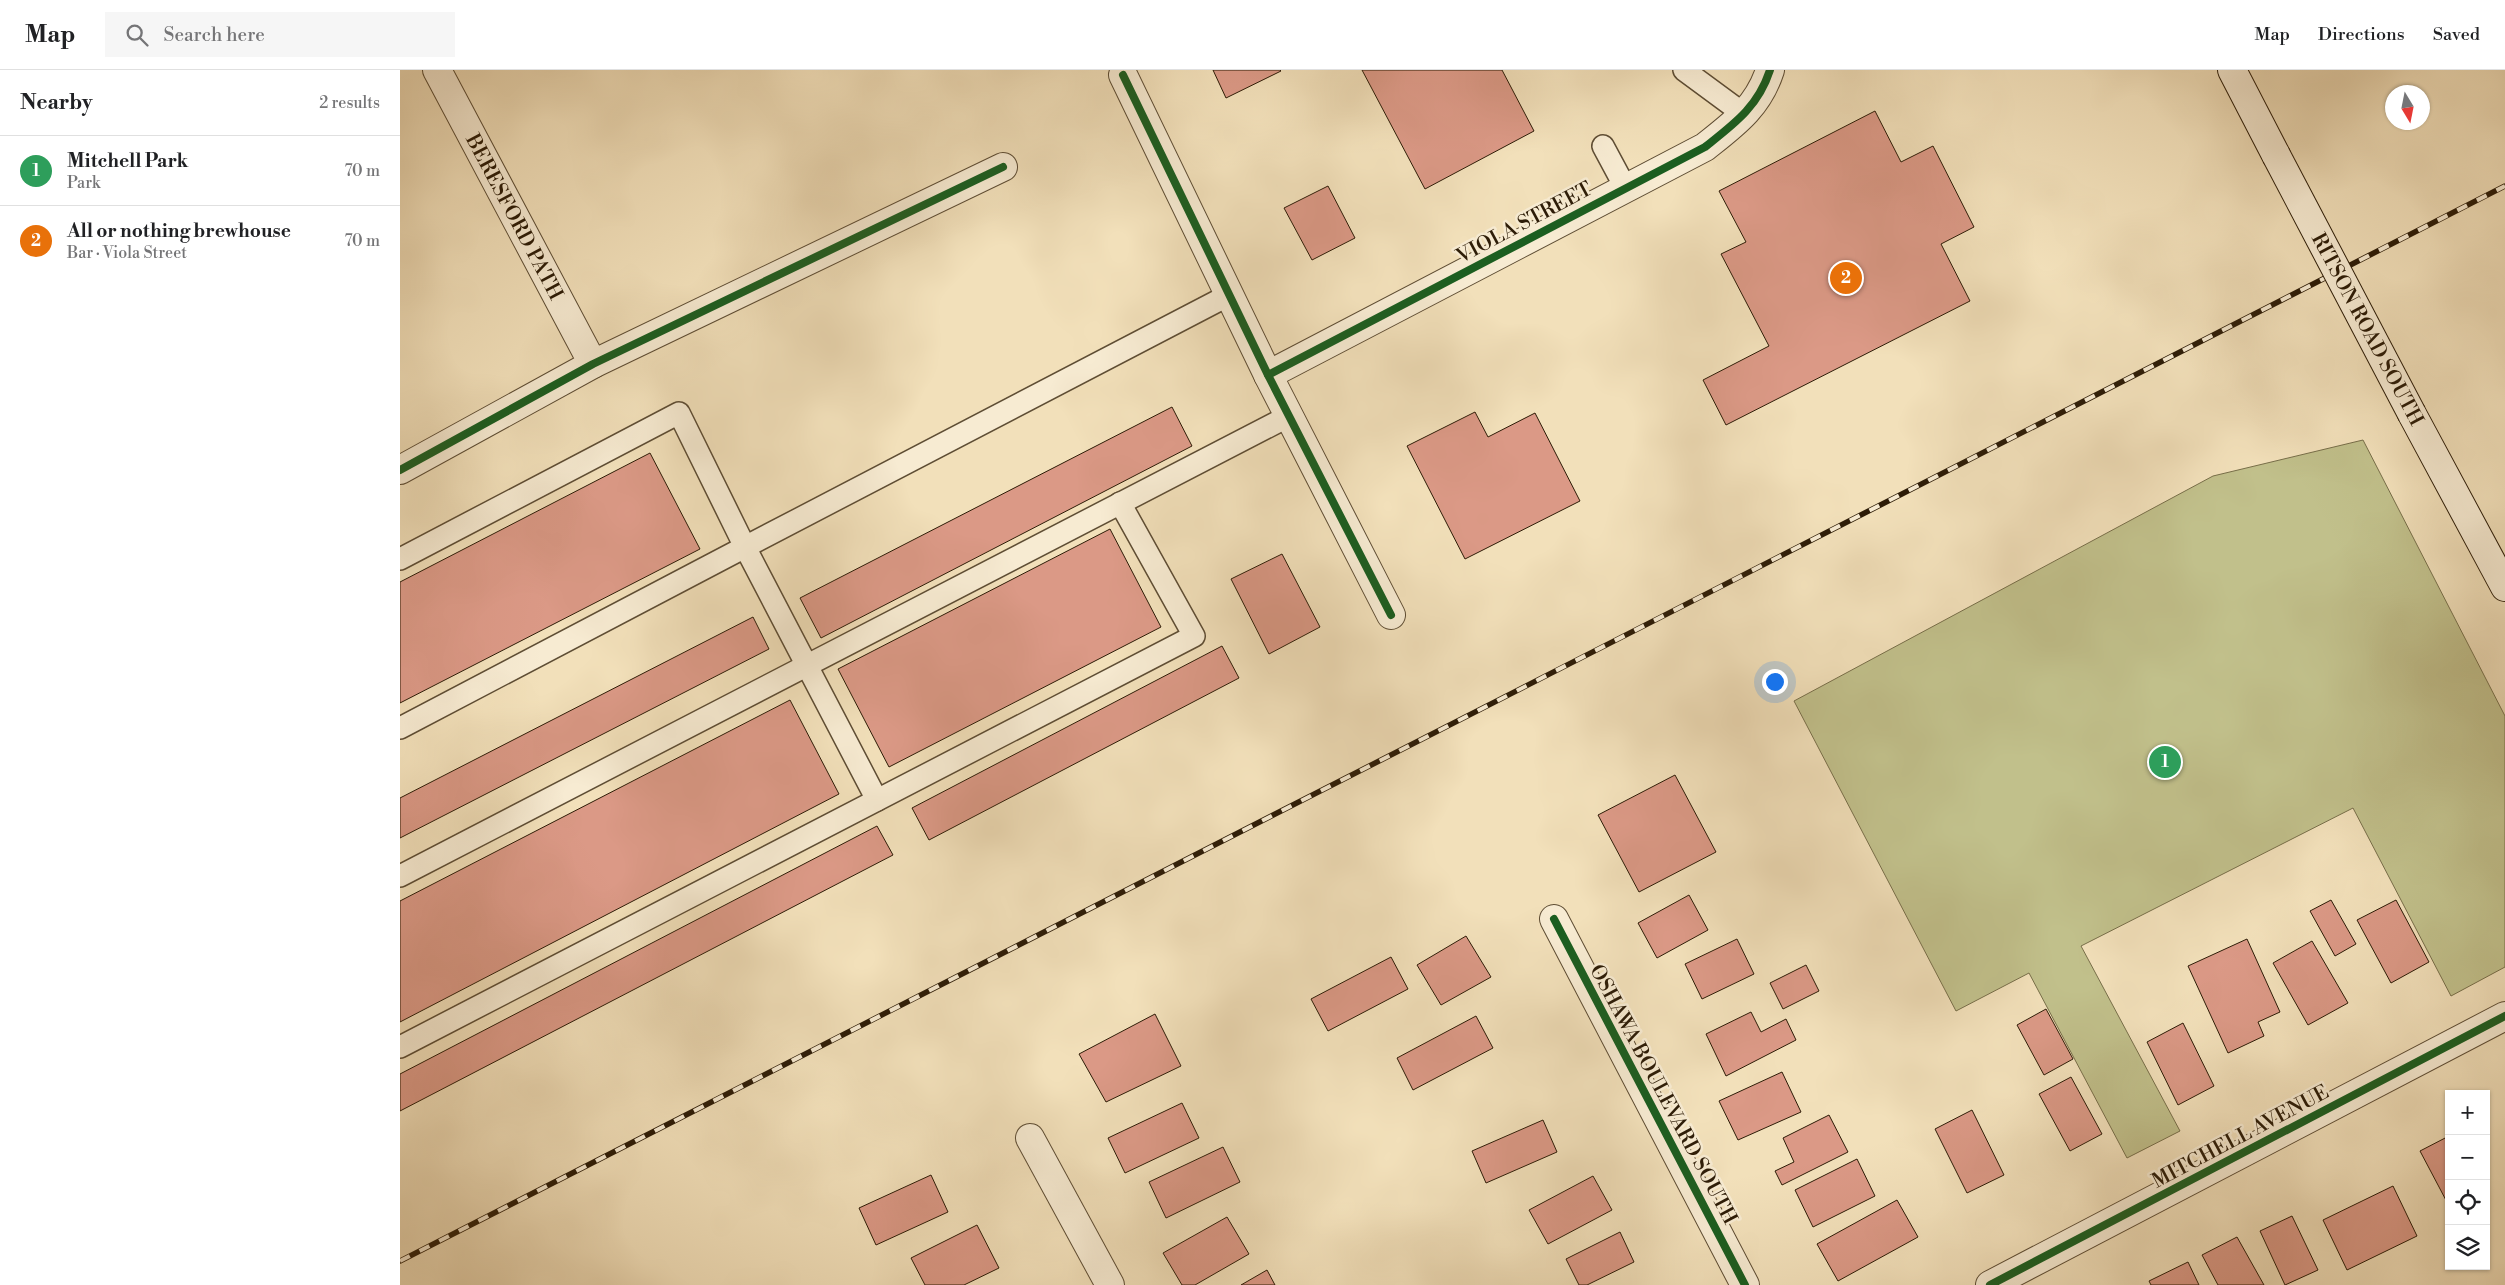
<!DOCTYPE html>
<html lang="en">
<head>
<meta charset="utf-8">
<style>
	body { margin:0; font-family:"Libre Bodoni",serif; background:#f6f6f6; color:#202124 }
	.controls { position:absolute; right:15px; bottom:15px; display:grid; overflow:hidden; border-radius:0px; box-shadow:0 1px 4px #0004 }
	.controls button { width:45px; height:45px; display:grid; place-items:center; padding:0; border:0; border-bottom:1px solid #e0e0e0; background:#fff; color:#202124; font:25px sans-serif }
	.compass { position:absolute; left:1985px; top:15px; width:45px; height:45px; border-radius:50%; background:#fff; box-shadow:0 1px 4px #0004; rotate:170deg }
	.you { position:absolute; left:1374px; top:611px; width:18px; height:18px; margin:-12px; border:4px solid #fff; border-radius:50%; background:#1a73e8; box-shadow:0 0 0 8px #1a73e833 }
	.badge { display:grid; place-items:center; width:32px; height:32px; border-radius:50%; background:#1a73e8; color:#fff; font-size:16px; font-weight:700 }
	.pin { position:absolute; translate:-50% -50%; border:2px solid #fff; box-shadow:0 1px 5px #0006 }
	.list { margin:0; padding:0; list-style:none }
	h2 { display:flex; justify-content:space-between; align-items:center; height:65px; margin:0; padding:0 20px; font-size:21px }
	h2 small { font-size:16px; font-weight:400; color:#757577 }
	.list li { display:grid; grid-template-columns:32px 1fr auto; gap:15px; align-items:center; box-sizing:border-box; height:70px; padding:0 20px; border-top:1px solid #e0e0e0 }
	.list b { display:block; font-size:19px; white-space:nowrap }
	.list p { margin:0; font-size:16px; white-space:nowrap; color:#757577 }
	.list em { font-size:16px; font-style:normal; color:#757577 }
	.icon { flex:none; width:28px; height:28px; fill:none; stroke:currentColor; stroke-width:2; stroke-linecap:round; stroke-linejoin:round }
	.map { position:relative; flex:none; width:2105px; height:1215px; overflow:hidden }
	header { display:flex; align-items:center; gap:30px; box-sizing:border-box; height:70px; padding:0 25px; background:#fff; border-bottom:1px solid #e0e0e0 }
	header strong { font-size:24px }
	nav { display:flex; gap:28px; margin-inline-start:auto; font-size:18px }
	.search { width:350px; height:45px; background:#f6f6f6; display:flex; align-items:center; gap:12px; box-sizing:border-box; padding:0 18px; border-radius:0px; color:#757577; font-size:19px }
	main { display:flex }
	aside { flex:1; background:#fff }
	.map>svg:first-child { display:block }
	.green { fill:#c1c08b; stroke:#776e49 }
	.building { fill:#db9986; stroke:#2d1c07 }
	.lines { fill:none; stroke-linecap:round; stroke-linejoin:round }
	.service-casing { stroke:#5e4d34; stroke-width:24 }
	.minor-casing { stroke:#5e4d34; stroke-width:30 }
	.secondary-casing { stroke:#2d1c07; stroke-width:30 }
	.service { stroke:#f7ebd2; stroke-width:21 }
	.minor { stroke:#f7ebd2; stroke-width:28 }
	.secondary { stroke:#f7ebd2; stroke-width:28 }
	.rail-casing { stroke:#2d1c07; stroke-width:5.5 }
	.rail { stroke:#f7ebd2; stroke-width:4; stroke-dasharray:11; stroke-linecap:butt }
	.secondary-bridge-casing { stroke:#2d1c07; stroke-width:30; stroke-linecap:butt }
	.secondary-bridge { stroke:#f7ebd2; stroke-width:28 }
	.cycleway-casing { stroke:#f7ebd2; stroke-width:11 }
	.cycleway { stroke:#1b5e20; stroke-width:8 }
	.labels { text-anchor:middle; stroke-width:5; stroke-linejoin:round; paint-order:stroke }
	.street-label { font-size:20px; fill:#2d1c07; stroke:#f7ebd2 }
</style>
</head>
<body>
<header>
<strong>Map</strong>
<div class="search"><svg class="icon" aria-label="search" viewBox="0 0 24 24"><circle cx="10" cy="10" r="6"/><path d="M15 15l6 6"/></svg>Search here</div>
<nav><a>Map</a><a>Directions</a><a>Saved</a></nav>
</header>
<main>
<aside>
<h2>Nearby<small>2 results</small></h2>
<ul class="list">
<li><span class="badge" style="background:#2e9e5b">1</span><div><b>Mitchell Park</b><p>Park</p></div><em>70 m</em></li>
<li><span class="badge" style="background:#e8710a">2</span><div><b>All or nothing brewhouse</b><p>Bar · Viola Street</p></div><em>70 m</em></li>
</ul>
</aside>
<div class="map">
<svg width="2105" height="1215" viewBox="0 0 2105 1215">
	<rect width="100%" height="100%" fill="#f2e0ba"/>
	<filter id="stains"><feTurbulence type="fractalNoise" baseFrequency=".004" numOctaves="4"/><feColorMatrix values="0 0 0 0 .2 0 0 0 0 .09 0 0 0 0 .02 0 0 0 .5 -.17"/></filter>
	<radialGradient id="worn" r=".72"><stop offset=".6" stop-color="#630" stop-opacity="0"/><stop offset="1" stop-color="#630" stop-opacity=".3"/></radialGradient>
	<path class="green" d="M 1963,370 L 2105,646 L 2105,897 L 2051,926 L 1953,738 L 1681,876 L 1780,1061 L 1727,1088 L 1629,903 L 1556,941 L 1394,631 L 1813,406 Z"/>
	<g class="building">
		<path d="M 813,0 L 880,0 L 881,1 L 826,28 Z"/>
		<path d="M 962,0 L 1102,0 L 1134,61 L 1025,119 Z"/>
		<path d="M 1475,41 L 1501,92 L 1533,76 L 1574,157 L 1541,174 L 1570,231 L 1326,355 L 1303,310 L 1369,276 L 1321,184 L 1346,172 L 1319,121 Z"/>
		<path d="M 928,116 L 955,168 L 912,190 L 884,138 Z"/>
		<path d="M 772,337 L 792,376 L 421,568 L 400,528 Z"/>
		<path d="M 1075,342 L 1088,367 L 1135,343 L 1180,431 L 1065,489 L 1007,376 Z"/>
		<path d="M 250,383 L 300,479 L 0,633 L 0,512 Z"/>
		<path d="M 710,459 L 761,557 L 489,697 L 438,599 Z"/>
		<path d="M 882,484 L 920,557 L 869,584 L 831,509 Z"/>
		<path d="M 353,547 L 369,579 L 0,768 L 0,728 Z"/>
		<path d="M 822,576 L 839,608 L 529,770 L 512,738 Z"/>
		<path d="M 390,630 L 439,724 L 0,952 L 0,831 Z"/>
		<path d="M 1275,705 L 1316,782 L 1239,822 L 1198,745 Z"/>
		<path d="M 477,756 L 493,785 L 0,1041 L 0,1004 Z"/>
		<path d="M 1289,825 L 1308,860 L 1257,888 L 1238,853 Z"/>
		<path d="M 1931,830 L 1956,874 L 1935,886 L 1910,841 Z"/>
		<path d="M 1996,830 L 2029,892 L 1991,913 L 1957,850 Z"/>
		<path d="M 1066,866 L 1091,907 L 1041,935 L 1017,895 Z"/>
		<path d="M 1337,869 L 1354,904 L 1302,929 L 1285,894 Z"/>
		<path d="M 1847,869 L 1880,942 L 1858,952 L 1864,966 L 1828,983 L 1788,896 Z"/>
		<path d="M 1912,871 L 1948,933 L 1908,955 L 1873,893 Z"/>
		<path d="M 991,887 L 1008,919 L 928,961 L 911,929 Z"/>
		<path d="M 1406,895 L 1419,921 L 1383,939 L 1370,913 Z"/>
		<path d="M 1646,939 L 1673,989 L 1644,1005 L 1617,955 Z"/>
		<path d="M 1351,942 L 1361,962 L 1386,949 L 1396,970 L 1326,1006 L 1306,964 Z"/>
		<path d="M 755,944 L 781,996 L 706,1032 L 679,984 Z"/>
		<path d="M 1076,946 L 1093,978 L 1013,1020 L 997,988 Z"/>
		<path d="M 1783,953 L 1814,1016 L 1778,1035 L 1747,972 Z"/>
		<path d="M 1382,1002 L 1401,1042 L 1338,1070 L 1319,1031 Z"/>
		<path d="M 1671,1007 L 1702,1064 L 1670,1081 L 1639,1024 Z"/>
		<path d="M 782,1033 L 799,1068 L 725,1103 L 708,1068 Z"/>
		<path d="M 1572,1040 L 1604,1105 L 1567,1123 L 1535,1059 Z"/>
		<path d="M 1429,1045 L 1448,1082 L 1382,1115 L 1375,1101 L 1394,1092 L 1383,1068 Z"/>
		<path d="M 1143,1050 L 1157,1082 L 1086,1113 L 1072,1081 Z"/>
		<path d="M 2049,1066 L 2049,1134 L 2048,1134 L 2020,1081 Z"/>
		<path d="M 823,1077 L 840,1112 L 766,1148 L 749,1112 Z"/>
		<path d="M 1457,1089 L 1475,1126 L 1413,1157 L 1395,1120 Z"/>
		<path d="M 531,1105 L 548,1142 L 476,1175 L 459,1138 Z"/>
		<path d="M 1193,1106 L 1212,1140 L 1148,1174 L 1129,1140 Z"/>
		<path d="M 1993,1116 L 2017,1166 L 1947,1200 L 1923,1150 Z"/>
		<path d="M 1497,1130 L 1518,1167 L 1438,1211 L 1417,1174 Z"/>
		<path d="M 1892,1146 L 1918,1200 L 1885,1215 L 1860,1161 Z"/>
		<path d="M 827,1147 L 849,1184 L 795,1215 L 782,1215 L 763,1183 Z"/>
		<path d="M 577,1155 L 599,1198 L 564,1215 L 525,1215 L 511,1188 Z"/>
		<path d="M 1220,1162 L 1234,1192 L 1187,1215 L 1179,1215 L 1166,1189 Z"/>
		<path d="M 1837,1167 L 1864,1215 L 1818,1215 L 1802,1185 Z"/>
		<path d="M 1788,1192 L 1799,1215 L 1751,1215 L 1749,1211 Z"/>
		<path d="M 867,1200 L 875,1215 L 841,1215 Z"/>
	</g>
	<g class="lines">
		<defs>
			<g id="service">
				<path d="M 1284,0 L 1345,45"/>
				<path d="M 1203,76 L 1225,117"/>
				<path d="M 0,489 L 279,343 L 345,477 L 829,225"/>
				<path d="M 0,658 L 345,477 L 477,730"/>
				<path d="M 0,806 L 889,346"/>
				<path d="M 0,977 L 794,566 L 720,433"/>
			</g>
			<g id="minor">
				<path id="s1" d="M 37,0 L 193,294"/>
				<path d="M 723,5 L 868,305 L 991,545"/>
				<path d="M 868,305 L 1305,77 C 1334,54 1358,37 1370,0"/>
				<path d="M 0,400 L 193,294 L 603,97"/>
				<path d="M 1154,849 L 1345,1215"/>
				<path d="M 630,1068 L 710,1215"/>
				<path d="M 1590,1215 L 2105,946"/>
			</g>
			<g id="secondary">
				<path d="M 1832,0 L 1876,85"/>
				<path d="M 2012,344 L 2105,517"/>
			</g>
		</defs>
		<use href="#service" class="service-casing"/>
		<use href="#minor" class="minor-casing"/>
		<use href="#secondary" class="secondary-casing"/>
		<use href="#service" class="service"/>
		<use href="#minor" class="minor"/>
		<use href="#secondary" class="secondary"/>
		<defs>
			<path id="rail" d="M 0,1191 L 2105,116"/>
		</defs>
		<use href="#rail" class="rail-casing"/>
		<use href="#rail" class="rail"/>
		<defs>
			<path id="secondary-bridge" d="M 1876,85 L 2012,344"/>
		</defs>
		<use href="#secondary-bridge" class="secondary-bridge-casing"/>
		<use href="#secondary-bridge" class="secondary-bridge"/>
		<defs>
			<g id="cycleway">
				<path d="M 723,5 L 868,305 L 991,545"/>
				<path d="M 868,305 L 1305,77 C 1334,54 1358,37 1370,0"/>
				<path d="M 0,400 L 193,294 L 603,97"/>
				<path d="M 1154,849 L 1345,1215"/>
				<path d="M 1590,1215 L 2105,946"/>
			</g>
		</defs>
		<use href="#cycleway" class="cycleway-casing"/>
		<use href="#cycleway" class="cycleway"/>
	</g>
	<g class="labels">
		<g class="street-label">
			<text dy="7" stroke="none"><textPath href="#s1" startOffset="166">BERESFORD PATH</textPath></text>
			<text transform="translate(1124 152) rotate(-28)" y="7">VIOLA STREET</text>
			<text transform="translate(1968 259) rotate(62)" y="7">RITSON ROAD SOUTH</text>
			<text transform="translate(1264 1024) rotate(62)" y="7">OSHAWA BOULEVARD SOUTH</text>
			<text transform="translate(1840 1066) rotate(-28)" y="7">MITCHELL AVENUE</text>
		</g>
	</g>
	<rect width="100%" height="100%" filter="url(#stains)"/>
	<rect width="100%" height="100%" fill="url(#worn)"/>
</svg>
<div class="controls">
<button>+</button>
<button>−</button>
<button><svg class="icon" aria-label="locate" viewBox="0 0 24 24"><circle cx="12" cy="12" r="6"/><path d="M12 2v4M12 18v4M2 12h4M18 12h4"/></svg></button>
<button><svg class="icon" aria-label="layers" viewBox="0 0 24 24"><path d="M12 4l9 5-9 5-9-5zM3 14l9 5 9-5"/></svg></button>
</div>
<svg class="compass" viewBox="-18 -18 36 36"><path d="M0-13l5 13h-10z" fill="#e53935"/><path d="M0 13l5-13h-10z" fill="#757577"/></svg>
<div class="you"></div>
<div class="pin badge" style="left:1765px;top:692px;background:#2e9e5b">1</div>
<div class="pin badge" style="left:1446px;top:208px;background:#e8710a">2</div>
</div>
</main>
</body>
</html>
